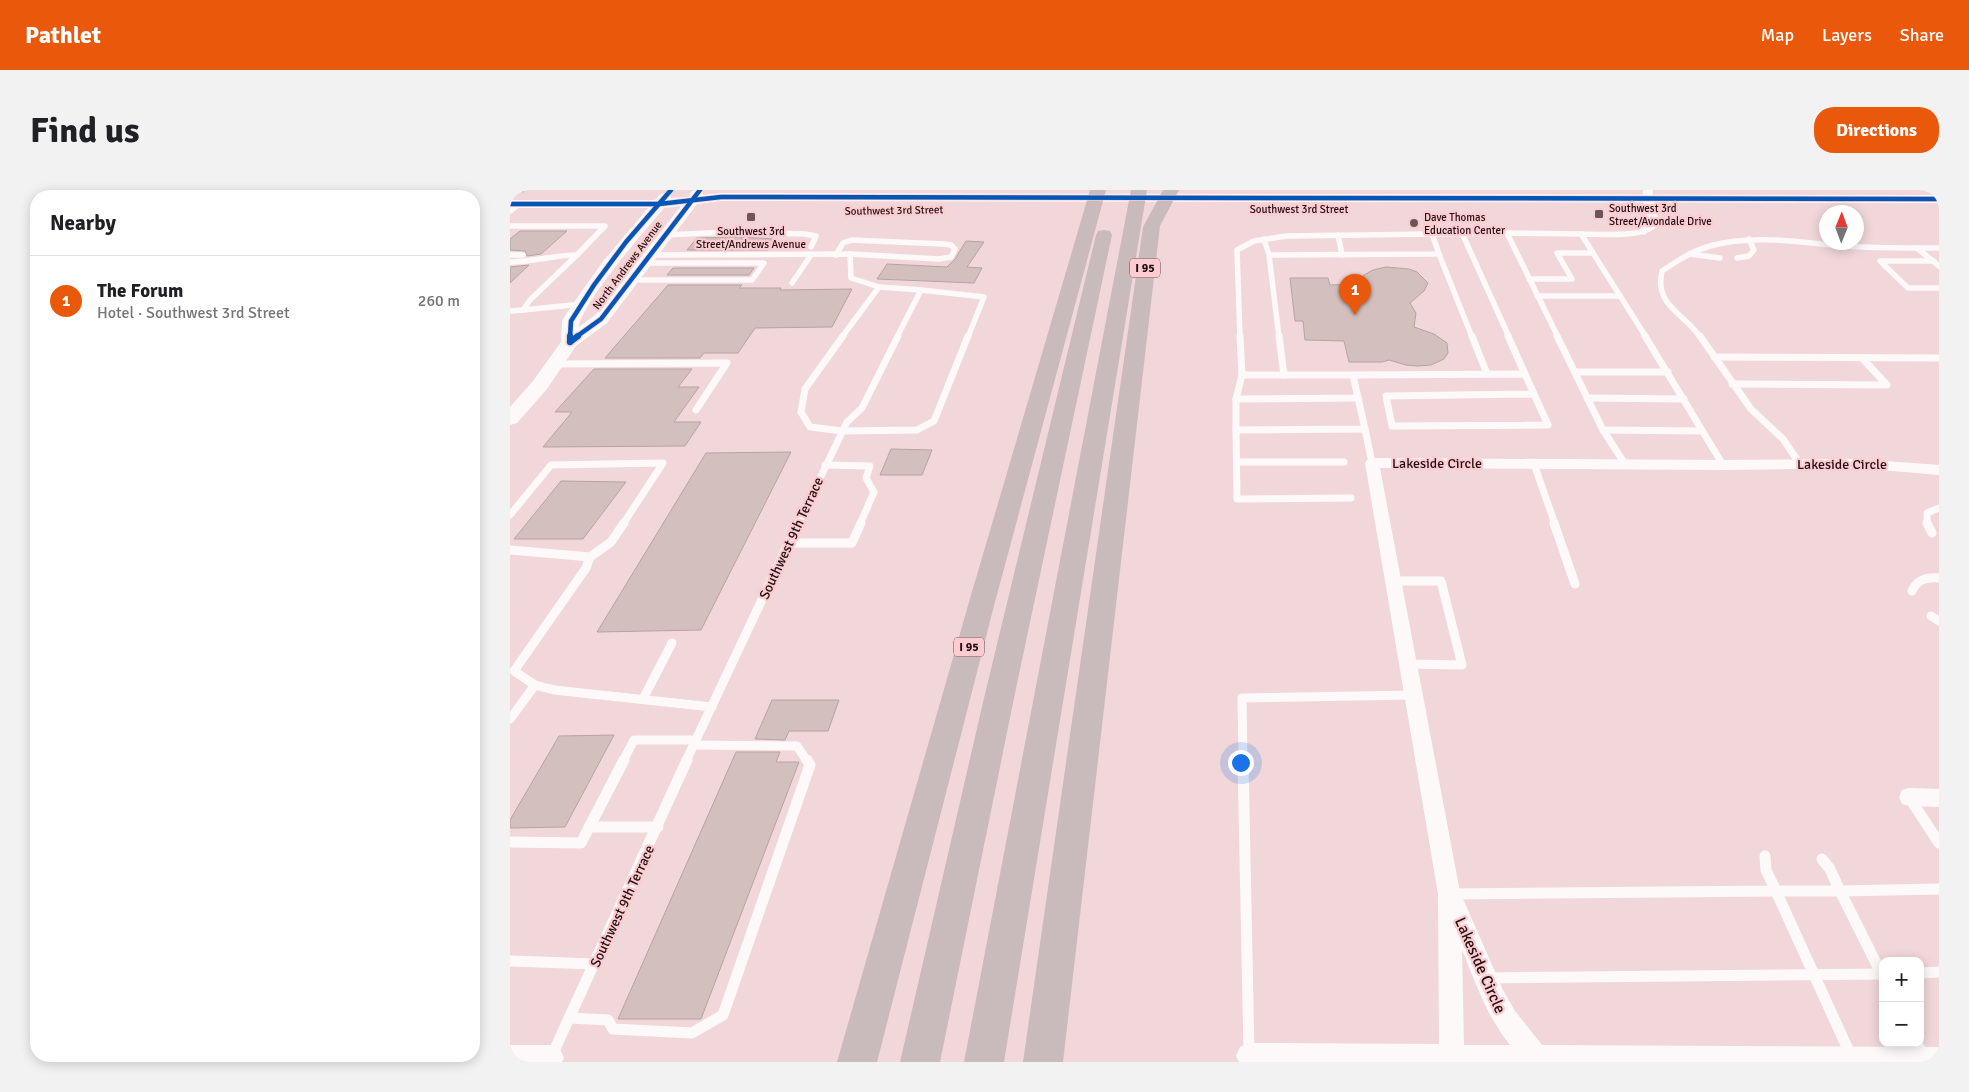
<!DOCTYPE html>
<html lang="en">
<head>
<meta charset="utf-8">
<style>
	body { margin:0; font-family:Signika,sans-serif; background:#f2f2f2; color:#202124 }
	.controls { position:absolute; right:15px; bottom:15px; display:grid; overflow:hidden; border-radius:10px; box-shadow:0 2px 12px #0003 }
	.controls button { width:45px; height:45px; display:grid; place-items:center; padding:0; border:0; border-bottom:1px solid #e0e0e0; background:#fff; color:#202124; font:25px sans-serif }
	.compass { position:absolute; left:1309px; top:15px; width:45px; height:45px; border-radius:50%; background:#fff; box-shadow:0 2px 12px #0003; rotate:1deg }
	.you { position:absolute; left:730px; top:572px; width:18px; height:18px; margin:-12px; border:4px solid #fff; border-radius:50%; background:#1a73e8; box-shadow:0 0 0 8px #1a73e833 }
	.badge { display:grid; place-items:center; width:32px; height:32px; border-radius:50%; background:#ea580c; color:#fff; font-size:16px; font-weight:700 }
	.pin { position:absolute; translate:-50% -41px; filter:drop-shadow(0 1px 2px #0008) }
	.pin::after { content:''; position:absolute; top:26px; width:18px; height:15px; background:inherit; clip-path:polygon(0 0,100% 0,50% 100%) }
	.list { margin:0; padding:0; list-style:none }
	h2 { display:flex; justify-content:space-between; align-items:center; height:65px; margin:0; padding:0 20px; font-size:21px }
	h2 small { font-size:16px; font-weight:400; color:#757577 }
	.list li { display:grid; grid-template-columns:32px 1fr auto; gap:15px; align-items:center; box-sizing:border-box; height:90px; padding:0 20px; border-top:1px solid #e0e0e0 }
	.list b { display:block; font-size:19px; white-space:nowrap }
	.list p { margin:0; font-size:16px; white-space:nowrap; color:#757577 }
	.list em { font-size:16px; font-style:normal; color:#757577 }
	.map { position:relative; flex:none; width:1429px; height:872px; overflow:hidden; border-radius:20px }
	header { display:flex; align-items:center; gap:30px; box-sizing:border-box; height:70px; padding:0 25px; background:#ea580c; color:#fff }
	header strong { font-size:24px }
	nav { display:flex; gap:28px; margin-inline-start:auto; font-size:18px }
	.intro { display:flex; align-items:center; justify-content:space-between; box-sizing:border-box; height:120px; padding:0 30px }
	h1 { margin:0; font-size:35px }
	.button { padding:12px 22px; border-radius:20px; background:#ea580c; color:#fff; font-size:18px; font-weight:700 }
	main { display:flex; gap:30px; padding:0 30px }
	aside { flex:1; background:#fff; border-radius:20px; box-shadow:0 2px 12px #0003 }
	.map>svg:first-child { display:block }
	.building { fill:#d3bfbe; stroke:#b7a3a3 }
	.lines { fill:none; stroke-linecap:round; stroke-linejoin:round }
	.lane-far3 { stroke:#fdf9f9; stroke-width:5.5 }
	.lane-far2 { stroke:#fdf9f9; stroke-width:7 }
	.lane-far1 { stroke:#fdf9f9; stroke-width:9 }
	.lane { stroke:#fdf9f9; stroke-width:11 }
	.street { fill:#fdf9f9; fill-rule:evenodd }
	.secondary { fill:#fdf9f9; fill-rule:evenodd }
	.highway { fill:#c9bbbc; fill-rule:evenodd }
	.rail { stroke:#cac3c3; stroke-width:2.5; stroke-dasharray:4.5 2.5; stroke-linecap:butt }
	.cycleway-far1-casing { stroke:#fcccd0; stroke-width:6 }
	.cycleway-casing { stroke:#fcccd0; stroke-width:9 }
	.cycleway-far1 { stroke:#0057b8; stroke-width:4.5 }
	.cycleway { stroke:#0057b8; stroke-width:6 }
	.poi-dot { fill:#6a5658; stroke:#fcccd0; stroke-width:2 }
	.labels { text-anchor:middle; stroke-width:4.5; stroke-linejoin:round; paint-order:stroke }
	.far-poi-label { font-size:11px; fill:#211113; stroke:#fcccd0; text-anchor:start }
	.far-street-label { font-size:11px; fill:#211113; stroke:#fcccd0 }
	.shield { fill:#fcccd0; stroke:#63494c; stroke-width:1 }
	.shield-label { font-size:12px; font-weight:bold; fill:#211113 }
	.street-label { font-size:14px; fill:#211113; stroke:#fcccd0 }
	.near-street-label { font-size:16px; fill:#211113; stroke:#fcccd0 }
</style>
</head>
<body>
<header>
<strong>Pathlet</strong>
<nav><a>Map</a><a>Layers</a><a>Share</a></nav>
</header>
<div class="intro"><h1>Find us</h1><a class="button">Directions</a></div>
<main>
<aside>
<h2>Nearby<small></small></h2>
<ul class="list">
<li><span class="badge">1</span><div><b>The Forum</b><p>Hotel · Southwest 3rd Street</p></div><em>260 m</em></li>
</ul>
</aside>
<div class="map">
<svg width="1429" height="872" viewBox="0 0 1429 872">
	<rect width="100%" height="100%" fill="#f1d7d9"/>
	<g class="building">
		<path d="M 10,41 L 57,41 L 31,64 L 17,66 L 15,61 L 0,60 L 0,49 Z"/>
		<path d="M 229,47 L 265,49 L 258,60 L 177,60 L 187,48 Z"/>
		<path d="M 456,51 L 474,52 L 457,77 L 472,78 L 464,93 L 367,89 L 377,74 L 437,77 L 445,69 Z"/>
		<path d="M 19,75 L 0,93 L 0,77 Z"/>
		<path d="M 876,77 L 899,79 L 907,82 L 918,93 L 914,101 L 900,113 L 906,123 L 904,137 L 924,144 L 937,153 L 938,163 L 934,169 L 921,175 L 907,176 L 896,175 L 879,170 L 872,172 L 839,172 L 834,151 L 795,150 L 793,131 L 785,131 L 780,88 L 818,88 L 820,95 L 851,94 L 854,85 L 863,80 Z"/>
		<path d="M 163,78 L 244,78 L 239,85 L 157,85 Z"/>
		<path d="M 158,95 L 232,95 L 229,98 L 271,98 L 270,100 L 342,99 L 322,137 L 245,138 L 228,163 L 194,163 L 190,168 L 95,168 Z"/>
		<path d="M 84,179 L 182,179 L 168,197 L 189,197 L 164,232 L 191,232 L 175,256 L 33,257 L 62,222 L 45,222 Z"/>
		<path d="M 381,259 L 422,260 L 412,285 L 370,285 Z"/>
		<path d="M 281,262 L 191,440 L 87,442 L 196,263 Z"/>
		<path d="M 51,291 L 116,292 L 73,349 L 4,349 Z"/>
		<path d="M 262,510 L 329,510 L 318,541 L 279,541 L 275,550 L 245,549 Z"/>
		<path d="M 104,545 L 55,637 L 0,638 L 0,630 L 49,546 Z"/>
		<path d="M 226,562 L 270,562 L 266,572 L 289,572 L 191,829 L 108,829 Z"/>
	</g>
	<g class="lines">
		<g class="lane-far3">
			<path d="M 0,21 L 9,14"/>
			<path d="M 0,36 L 95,36 L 67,65 C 44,65 23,72 0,72"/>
			<path d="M 1134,42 L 1132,34 L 1142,20"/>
			<path d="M 952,43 L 999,147"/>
			<path d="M 154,45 L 221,42 L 295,44 L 306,46 L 301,57"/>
			<path d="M 828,45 L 832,65"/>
			<path d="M 754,49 L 759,65 L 769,147"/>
			<path d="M 1429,58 L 1407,58 L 1429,76"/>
			<path d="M 929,64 L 962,147"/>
			<path d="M 1180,64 L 1210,68"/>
			<path d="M 0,65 L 13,65"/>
			<path d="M 67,65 L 20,110 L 13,120 L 72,114"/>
			<path d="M 139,65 L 340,64 L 341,88 L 369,97 L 411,100 L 387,147"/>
			<path d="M 326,65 L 333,53 L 341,50 L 434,54 L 441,55 L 445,59 L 441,67 L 429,69 L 340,64"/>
			<path d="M 759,65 L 929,64 L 922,44"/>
			<path d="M 1227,68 L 1239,66 L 1244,60 L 1239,49"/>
			<path d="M 1424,71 L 1370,71 L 1398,98 L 1429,98"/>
			<path d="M 1019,89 L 1062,89 L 1047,63 L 1083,63"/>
			<path d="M 120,90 L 242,90 L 254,73 L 133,73"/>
			<path d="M 282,93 L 301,65"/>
			<path d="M 411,100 L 474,107 L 458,147"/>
			<path d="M 1027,106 L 1110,106"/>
			<path d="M 0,121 L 13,120"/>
			<path d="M 332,147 L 369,97"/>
			<path d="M 730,147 L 727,60 L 744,51 L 777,46 L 997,43"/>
			<path d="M 1048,147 L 997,43 L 1071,44"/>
			<path d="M 1136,147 L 1071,44 C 1088,44 1138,49 1147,32 L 1142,20"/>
			<path d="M 1190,147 C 1174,123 1144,116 1152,81 C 1167,71 1182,61 1200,56 C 1240,45 1281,51 1322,55 C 1350,58 1379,58 1407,58"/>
		</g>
		<g class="lane-far2">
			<path d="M 333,146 L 295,199 L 291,222 L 300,237 L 332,241 L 407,240 L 424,231 L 458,146"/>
			<path d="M 730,146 L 732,185"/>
			<path d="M 769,146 L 774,185"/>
			<path d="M 962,146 L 977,184"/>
			<path d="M 998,146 L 1015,184"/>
			<path d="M 1047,146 L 1093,240 L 1115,274"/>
			<path d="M 1135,146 L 1213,275"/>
			<path d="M 1190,146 L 1241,219 L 1273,249 L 1290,274"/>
			<path d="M 1204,167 L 1429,168"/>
			<path d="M 45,174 L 217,173 L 186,220"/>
			<path d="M 1065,182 L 1158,182"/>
			<path d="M 732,185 L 843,185 L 848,208 L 726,209 Z"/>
			<path d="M 843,185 L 1015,184 L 1038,235 L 882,236 L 876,206 L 1024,204"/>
			<path d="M 1222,194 L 1377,195 L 1352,168"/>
			<path d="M 1077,208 L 1174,209"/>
			<path d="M 726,209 L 726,240 L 855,239 L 848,208"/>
			<path d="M 855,239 L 862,273"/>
			<path d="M 726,240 L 727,309 L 841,308"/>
			<path d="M 1093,240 L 1191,241"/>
			<path d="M 727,272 L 834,272"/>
			<path d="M 1024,274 L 1045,334"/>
			<path d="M 315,275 L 360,276 L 356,288 L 364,302 L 350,334"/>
			<path d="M 0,325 L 41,275 L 153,273 L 113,334"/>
			<path d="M 288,334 L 337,232 L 352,218 L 388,146"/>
			<path d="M 1417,334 L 1417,323 L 1429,318"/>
		</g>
		<g class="lane-far1">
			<path d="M 1044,333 L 1065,394"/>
			<path d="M 1417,333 L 1422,343"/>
			<path d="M 279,353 L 342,353 L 351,333"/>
			<path d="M 0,360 L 80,367 L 76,378 L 4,481 L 25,495 L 44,500 L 202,517"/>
			<path d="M 80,367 L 101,352 L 114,333"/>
			<path d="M 883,391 L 931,391 L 952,475 L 898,474"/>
			<path d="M 1402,401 C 1407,389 1417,387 1429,388"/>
			<path d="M 1421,426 L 1429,431"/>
			<path d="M 133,509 L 162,453"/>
			<path d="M 0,529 L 25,495"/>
			<path d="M 184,555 L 287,556 L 297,571"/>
			<path d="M 113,571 L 124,550 L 186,550"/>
			<path d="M 176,571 L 288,333"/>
			<path d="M 733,571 L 732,508 L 903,505"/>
		</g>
		<g class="lane">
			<path d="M 733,570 L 739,863"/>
			<path d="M 1399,607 L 1429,653"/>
			<path d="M 79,637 L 148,637"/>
			<path d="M 0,652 L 71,653 L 114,570"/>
			<path d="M 1312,669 L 1320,679 L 1330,701 L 1429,699"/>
			<path d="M 939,704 L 1266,701 L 1256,680 L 1255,666"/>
			<path d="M 0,771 L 85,774"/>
			<path d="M 1410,783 L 1429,782"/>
			<path d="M 975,788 L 1373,784"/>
			<path d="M 59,828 L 98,830 L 103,839 L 182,843 L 213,825 L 300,575 L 297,570"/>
			<path d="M 1407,853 L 1414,867"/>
			<path d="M 1341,866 L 1266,701 L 1330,701 L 1373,787"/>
			<path d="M 39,872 L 177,570"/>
		</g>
		<g class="street">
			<path d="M 1133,0 L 1143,0 L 1142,9 L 1147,20 L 1146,22 L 1142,23 C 1133,20 1132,8 1133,0 Z"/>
			<path d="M 862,268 L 1214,270 L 1348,269 L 1429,275 L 1429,285 L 1348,278 L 1214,280 L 870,278 L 950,702 L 993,800 L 1005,821 L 1032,855 L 1429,857 L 1429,872 L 729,872 L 726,866 L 730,857 L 739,853 L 929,854 L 928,704 L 855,273 L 857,270 ZM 952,760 C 966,794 977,826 1000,855 L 954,855 Z"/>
			<path d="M 1399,598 L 1429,599 L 1429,617 L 1399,616 L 1392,614 L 1389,607 L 1392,600 Z"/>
			<path d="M 0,855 L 41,855 L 50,859 L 54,868 L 52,872 L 0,872 Z"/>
		</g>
		<path class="secondary" d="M 186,0 L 192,1 L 193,5 L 211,3 L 1429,5 L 1429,13 L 211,11 L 187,14 L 97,133 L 66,156 L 37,199 L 7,233 L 0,235 L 0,217 L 23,191 L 51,152 L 52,131 L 62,115 L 94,70 L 138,18 L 0,18 L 0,10 L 145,10 C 150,4 152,2 160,4 L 161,8 L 178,7 L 182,1 ZM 171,16 L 85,125 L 69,137 C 70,115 137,38 154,18 Z"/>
		<g class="highway">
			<path d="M 580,0 L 596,0 L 485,412 L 367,872 L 327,872 L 459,412 Z"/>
			<path d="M 621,0 L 637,0 L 494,872 L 454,872 Z"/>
			<path d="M 653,0 L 669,0 L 650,36 L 553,872 L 513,872 L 633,37 Z"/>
			<path d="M 594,40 L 600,41 L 602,45 L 504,508 L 430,872 L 390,872 L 474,508 L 586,45 L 588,41 Z"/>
		</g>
		<path class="rail" d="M 12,2 L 14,0"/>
		<defs>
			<g id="cycleway-far1">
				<path d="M 0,14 L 149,14 L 211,7 L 1429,9"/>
				<path d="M 60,147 L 61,131 L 84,95 L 116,52 L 161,0"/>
				<path d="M 66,147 L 91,129 L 190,0"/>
			</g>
			<g id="cycleway">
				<path d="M 60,152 L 68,146"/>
				<path d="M 60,152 L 60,146"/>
			</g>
		</defs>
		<use href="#cycleway-far1" class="cycleway-far1-casing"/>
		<use href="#cycleway" class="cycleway-casing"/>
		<use href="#cycleway-far1" class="cycleway-far1"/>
		<use href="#cycleway" class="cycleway"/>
	</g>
	<g class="poi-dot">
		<rect x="1084" y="19" width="10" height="10" rx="2.5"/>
		<rect x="236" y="22" width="10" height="10" rx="2.5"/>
		<circle cx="904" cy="33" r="5"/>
	</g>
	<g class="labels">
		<g class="far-poi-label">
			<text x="1099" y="22">Southwest 3rd<tspan x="1099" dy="13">Street/Avondale Drive</tspan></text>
			<text x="914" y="31">Dave Thomas<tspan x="914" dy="13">Education Center</tspan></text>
			<text x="241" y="45" text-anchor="middle">Southwest 3rd<tspan x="241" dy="13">Street/Andrews Avenue</tspan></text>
		</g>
		<g class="far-street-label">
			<text x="789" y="23">Southwest 3rd Street</text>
			<text transform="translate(384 20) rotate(-1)" y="4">Southwest 3rd Street</text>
			<text transform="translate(117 75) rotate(-53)" y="4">North Andrews Avenue</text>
		</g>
		<g class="shield">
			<rect x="620" y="68.5" width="30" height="19" rx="4"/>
			<rect x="444" y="447.5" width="30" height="19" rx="4"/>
		</g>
		<g class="shield-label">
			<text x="635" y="82">I 95</text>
			<text x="459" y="461">I 95</text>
		</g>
		<g class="street-label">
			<text x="927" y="278">Lakeside Circle</text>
			<text x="1332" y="279">Lakeside Circle</text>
			<text transform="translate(281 348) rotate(-65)" y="5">Southwest 9th Terrace</text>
			<text transform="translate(112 716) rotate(-65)" y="5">Southwest 9th Terrace</text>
		</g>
		<g class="near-street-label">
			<text transform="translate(971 775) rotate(66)" y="6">Lakeside Circle</text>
		</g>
	</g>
</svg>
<div class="controls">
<button>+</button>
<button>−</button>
</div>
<svg class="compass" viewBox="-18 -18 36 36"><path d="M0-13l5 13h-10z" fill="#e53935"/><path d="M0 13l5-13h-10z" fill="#757577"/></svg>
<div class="you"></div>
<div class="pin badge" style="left:845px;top:125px">1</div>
</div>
</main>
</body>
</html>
